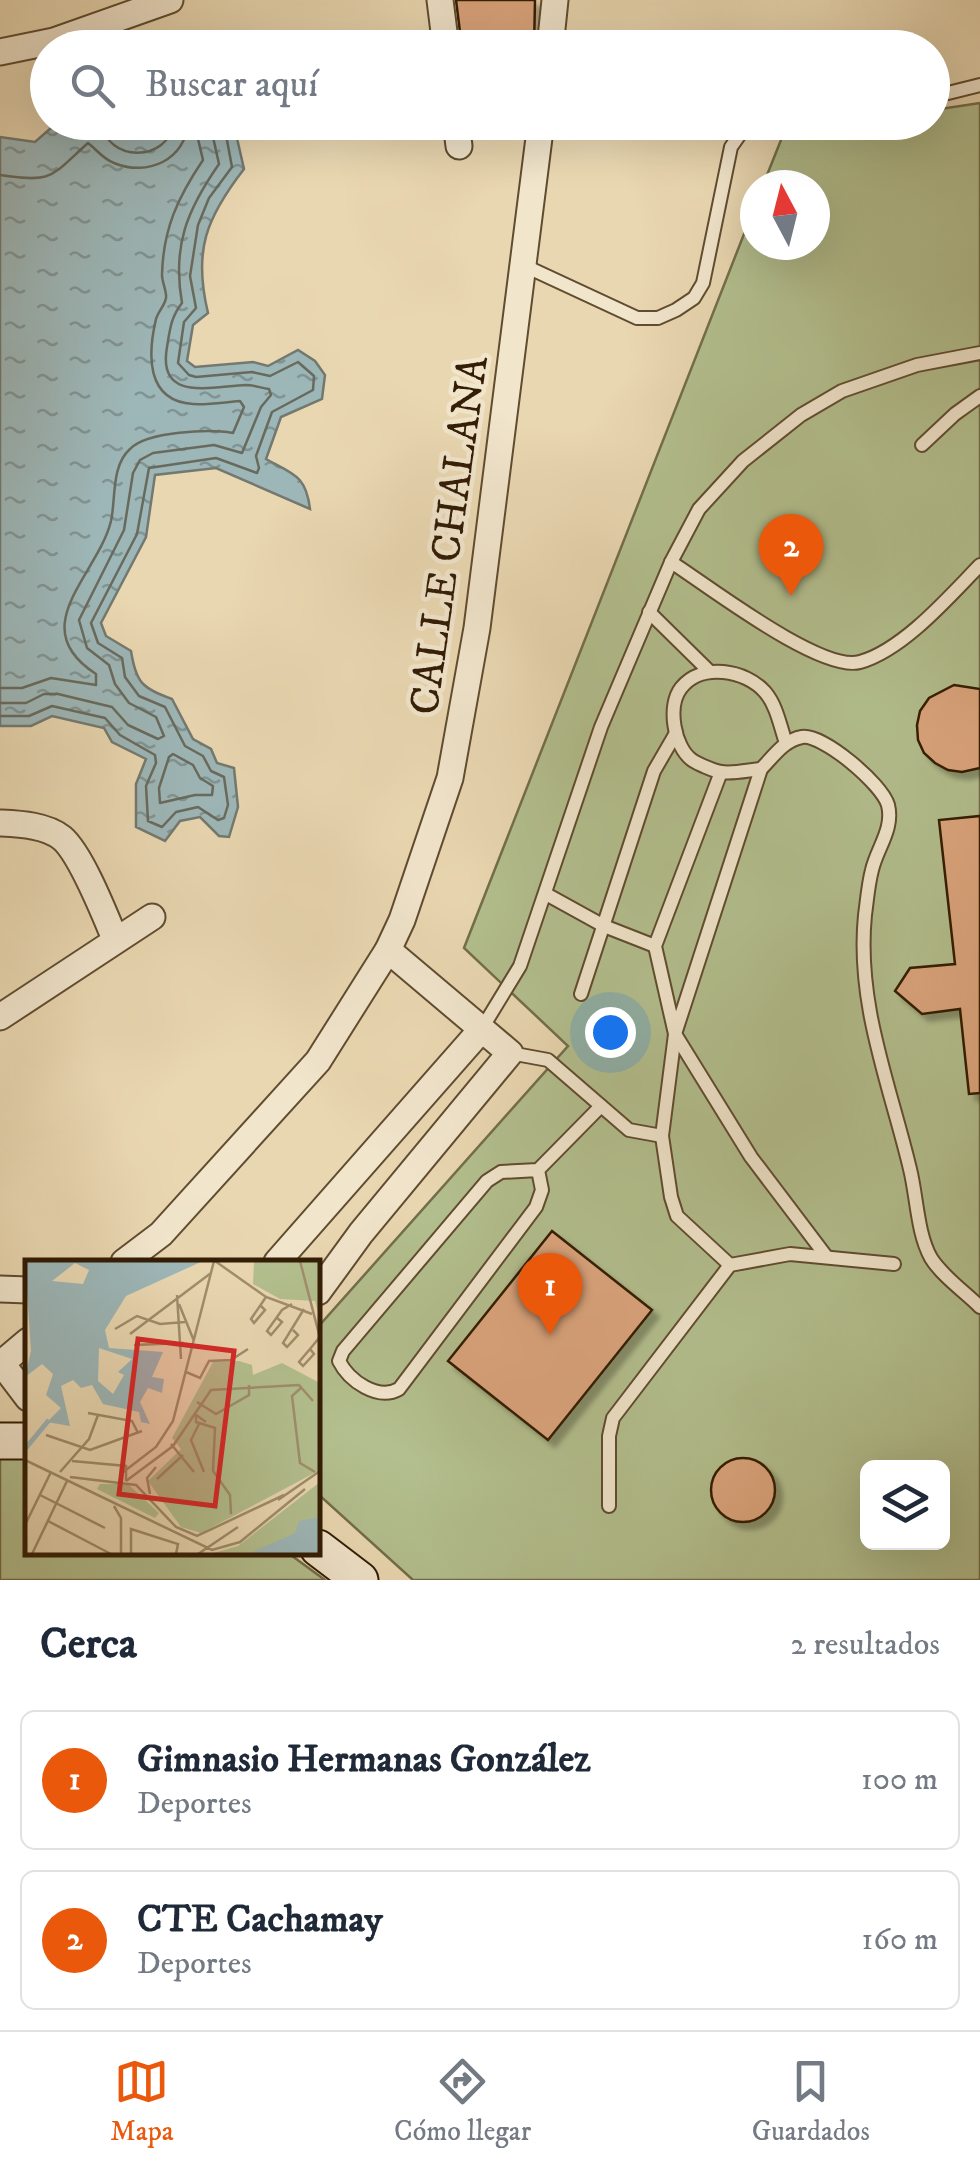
<!DOCTYPE html>
<html lang="es">
<head>
<meta charset="utf-8">
<style>
	body { margin:0; font-family:"IM FELL DW Pica",serif; background:#f2f2f3; color:#1f2937 }
	.controls { position:absolute; right:30px; bottom:30px; display:grid; overflow:hidden; border-radius:15px; box-shadow:0 10px 40px #0002 }
	.controls button { width:90px; height:90px; display:grid; place-items:center; padding:0; border:0; border-bottom:2px solid #e0e1e3; background:#fff; color:#1f2937; font:50px sans-serif }
	.compass { position:absolute; left:740px; top:170px; width:90px; height:90px; border-radius:50%; background:#fff; box-shadow:0 10px 40px #0002; rotate:353deg }
	.you { position:absolute; left:610px; top:1032px; width:35px; height:35px; margin:-25px; border:8px solid #fff; border-radius:50%; background:#1a73e8; box-shadow:0 0 0 15px #1a73e833 }
	.badge { display:grid; place-items:center; width:65px; height:65px; border-radius:50%; background:#ea580c; color:#fff; font-size:32px; font-weight:700 }
	.pin { position:absolute; translate:-50% -82px; filter:drop-shadow(0 2px 5px #0008) }
	.pin::after { content:''; position:absolute; top:52px; width:35px; height:30px; background:inherit; clip-path:polygon(0 0,100% 0,50% 100%) }
	.list { margin:0; padding:0; list-style:none }
	h2 { display:flex; justify-content:space-between; align-items:center; height:130px; margin:0; padding:0 40px; font-size:42px }
	h2 small { font-size:32px; font-weight:400; color:#747a83 }
	.list li { display:grid; grid-template-columns:65px 1fr auto; gap:30px; align-items:center; box-sizing:border-box; height:140px; margin:0 20px 20px; padding:0 20px; border:2px solid #e0e1e3; border-radius:15px }
	.list b { display:block; font-size:38px; white-space:nowrap }
	.list p { margin:0; font-size:32px; white-space:nowrap; color:#747a83 }
	.list em { font-size:32px; font-style:normal; color:#747a83 }
	.icon { flex:none; width:55px; height:55px; fill:none; stroke:currentColor; stroke-width:2; stroke-linecap:round; stroke-linejoin:round }
	.map { position:relative; flex:none; width:980px; height:1580px; overflow:hidden }
	.search { position:absolute; background:#fff; box-shadow:0 10px 40px #0002; left:30px; right:30px; top:30px; height:110px; display:flex; align-items:center; gap:25px; box-sizing:border-box; padding:0 35px; border-radius:55px; color:#747a83; font-size:38px }
	.sheet { height:450px; background:#fff }
	nav { display:flex; justify-content:space-around; align-items:center; box-sizing:border-box; height:140px; border-top:2px solid #e0e1e3; background:#fff; font-size:28px; color:#747a83 }
	nav a { display:grid; justify-items:center; gap:5px }
	nav .on { color:#ea580c }
	.map>svg:first-child { display:block }
	.garden { fill:#b3bf8e; stroke:#736e4a; stroke-width:2.5; fill-rule:evenodd }
	.water { fill:url(#water-ripples); stroke:#737970; stroke-width:2.5 }
	.lines { fill:none; stroke-linecap:round; stroke-linejoin:round }
	.shore { stroke:#686a5e; stroke-width:2.5 }
	.building { fill:#dca57d; stroke:#331d05; stroke-width:2.5; filter:url(#shadow) }
	.lane-casing { stroke:#604c30; stroke-width:16 }
	.street-casing { stroke:#604c30; stroke-width:29 }
	.secondary-casing { stroke:#331d05; stroke-width:39 }
	.lane { stroke:#f1e5cc; stroke-width:12 }
	.street { stroke:#f1e5cc; stroke-width:25 }
	.secondary { stroke:#f1e5cc; stroke-width:35 }
	.labels { text-anchor:middle; stroke-width:9; stroke-linejoin:round; paint-order:stroke }
	.street-label { font-size:42px; fill:#331d05; stroke:#f1e5cc }
	.inset-river { fill:none; stroke:#9db7b8; stroke-width:5 }
	.inset-road { fill:none; stroke:#a08d6c; stroke-width:2.5 }
	.view { fill:#d62828; fill-opacity:0.15; stroke:#d62828; stroke-width:5 }
	.inset-edge { fill:none; stroke:#331d05; stroke-width:5 }
</style>
</head>
<body>
<div class="map">
<svg width="980" height="1580" viewBox="0 0 980 1580">
	<defs>
		<pattern id="water-ripples" width="26" height="14" patternUnits="userSpaceOnUse" patternTransform="scale(2.5)"><rect width="26" height="14" fill="#9db7b8"/><path d="M2 4q2-2 4 0t4 0M15 11q2-2 4 0t4 0" fill="none" stroke="#819494"/></pattern>
		<filter id="shadow"><feDropShadow dx="7" dy="7" stdDeviation="2.5" flood-color="#0004"/></filter>
	</defs>
	<rect width="100%" height="100%" fill="#e9d7b1"/>
	<filter id="stains"><feTurbulence type="fractalNoise" baseFrequency=".002" numOctaves="4"/><feColorMatrix values="0 0 0 0 .2 0 0 0 0 .09 0 0 0 0 .02 0 0 0 .5 -.17"/></filter>
	<radialGradient id="worn" r=".72"><stop offset=".6" stop-color="#630" stop-opacity="0"/><stop offset="1" stop-color="#630" stop-opacity=".3"/></radialGradient>
	<g class="garden">
		<path d="M 980,103 L 980,1580 L 413,1580 L 318,1494 L 318,1327 L 568,1046 L 464,948 L 755,206 L 755,245 L 815,245 L 815,185 L 763,185 L 785,130 L 838,122 L 932,122 L 933,110 ZM 868,1468 L 942,1468 L 942,1542 L 868,1542 Z"/>
		<path d="M 0,1455 L 27,1458 L 28,1552 L 288,1553 L 325,1580 L 0,1580 Z"/>
	</g>
	<path class="water" d="M 63,123 L 119,123 L 128,129 L 142,130 L 160,123 L 248,123 L 236,134 L 244,169 C 206,218 193,251 208,313 L 193,325 L 187,361 L 195,367 L 253,362 L 268,366 L 298,350 L 315,361 L 325,375 L 322,399 L 281,417 L 266,459 C 293,474 306,475 310,509 L 216,468 L 155,475 L 146,537 L 101,623 L 106,636 L 131,651 C 136,683 142,688 172,699 L 193,739 L 211,749 L 217,763 L 234,768 L 238,807 L 229,837 L 219,836 L 200,817 L 180,821 L 165,841 L 136,827 L 136,784 L 146,759 L 112,742 L 104,728 L 52,716 L 31,726 L 0,726 L 0,137 L 35,142 L 52,127 Z"/>
	<g class="lines">
		<g class="shore">
			<path d="M 102,122 C 105,163 170,163 173,122"/>
			<path d="M 0,175 C 54,183 50,177 88,143 C 96,149 103,159 114,163 C 147,177 186,160 188,122"/>
			<path d="M 0,688 L 22,688 L 51,678 L 96,685 L 96,674 C 23,627 98,575 111,521 C 116,498 111,466 130,449 C 147,431 210,429 233,433 L 244,407 L 240,401 C 225,402 209,405 193,404 C 145,401 148,353 156,319 C 158,312 165,305 166,298 C 167,292 162,282 162,275 C 163,229 178,197 203,160 L 198,139 L 200,122"/>
			<path d="M 0,703 L 26,703 L 44,694 L 58,694 L 112,707 L 128,725 L 158,739 L 164,736 L 156,717 L 129,703 L 115,684 L 109,665 L 87,648 L 79,620 L 124,530 L 133,473 L 140,460 L 153,453 L 214,445 L 242,453 L 261,407 L 271,395 L 269,389 C 261,388 254,385 246,385 C 212,386 157,403 167,347 C 170,329 171,317 182,303 C 172,246 187,210 219,164 L 213,137 L 217,122"/>
			<path d="M 0,716 L 29,716 L 52,706 L 105,718 L 120,735 L 155,755 L 156,763 L 146,786 L 148,821 L 162,827 L 176,812 L 198,807 L 218,820 L 224,818 L 228,805 L 224,777 L 211,771 L 203,756 L 185,746 L 165,707 L 139,696 L 125,677 L 122,658 L 98,643 L 91,623 L 137,534 L 149,468 L 216,458 L 257,473 L 259,468 L 256,456 L 272,412 L 313,390 L 314,376 L 298,362 L 270,376 L 252,372 L 196,377 L 189,375 L 178,363 L 184,322 L 196,308 L 190,276 L 198,225 L 209,198 L 232,167 L 226,135 L 233,122"/>
			<path d="M 173,754 L 193,765 L 200,778 L 213,786 L 212,795 L 195,795 L 160,803 L 159,788 L 169,757 Z"/>
		</g>
	</g>
	<g class="building">
		<path d="M 456,0 L 535,0 L 534,48 L 462,48 Z"/>
		<path d="M 954,685 L 980,689 L 980,768 L 962,772 L 948,770 L 935,763 L 924,753 L 918,740 L 917,725 L 920,711 L 929,698 Z"/>
		<path d="M 980,816 L 980,1093 L 969,1094 L 960,1009 L 922,1014 L 895,991 L 910,968 L 955,964 L 939,820 Z"/>
		<path d="M 552,1231 L 652,1310 L 548,1440 L 448,1361 Z"/>
		<circle cx="743" cy="1490" r="32"/>
	</g>
	<g class="lines">
		<defs>
			<g id="lane">
				<path d="M 932,97 L 980,85"/>
				<path d="M 525,266 L 637,318 L 658,318 L 676,310 L 694,298 L 703,283 L 731,147 L 743,130 L 755,122"/>
				<path d="M 922,445 L 955,414 L 980,396"/>
				<path d="M 671,562 C 707,585 821,673 860,662 C 903,650 949,597 980,565"/>
				<path d="M 649,612 L 710,672"/>
				<path d="M 761,769 C 749,770 733,774 721,772 C 714,771 698,764 692,760 C 674,747 667,706 681,688 C 701,662 746,670 765,692 C 777,706 780,726 786,743"/>
				<path d="M 721,772 L 655,946 L 675,1034 L 751,1157 L 826,1256"/>
				<path d="M 546,894 L 604,926 L 655,946"/>
				<path d="M 581,994 L 654,771 L 676,733"/>
				<path d="M 481,1030 L 520,966 L 601,727 L 671,562 L 699,509 L 743,461 L 801,415 L 842,391 L 917,365 L 980,353"/>
				<path d="M 510,1053 L 548,1060 L 629,1130 L 662,1136"/>
				<path d="M 538,1170 L 542,1190 L 536,1207 L 399,1389 C 378,1401 349,1381 339,1361 L 343,1351 L 487,1181 L 501,1172 L 538,1170 L 601,1106"/>
				<path d="M 730,1265 L 677,1216 L 671,1197 L 662,1136 L 675,1034 L 761,769 C 773,757 784,740 802,737 C 823,734 882,784 888,805 C 894,829 877,848 872,870 C 868,885 867,901 865,915 C 856,1004 890,1085 910,1169 C 917,1197 917,1233 931,1258 C 942,1276 965,1292 980,1307"/>
				<path d="M 609,1506 L 609,1436 L 613,1418 L 730,1265 L 790,1254 L 894,1264"/>
			</g>
			<g id="street">
				<path d="M 440,0 L 446,48"/>
				<path d="M 550,48 L 555,0"/>
				<path d="M 0,52 L 54,41 L 170,0"/>
				<path d="M 456,122 L 459,146"/>
				<path d="M 0,823 C 20,824 46,825 62,838 C 81,854 105,915 115,939"/>
				<path d="M 0,1017 L 152,917"/>
				<path d="M 124,1262 L 161,1234 L 318,1061 L 388,950 L 402,920 L 450,778 L 477,628 L 541,122"/>
				<path d="M 277,1262 L 481,1030"/>
				<path d="M 0,1289 L 28,1290"/>
				<path d="M 318,1292 L 361,1233 L 510,1053 L 388,950"/>
				<path d="M 0,1361 L 28,1398"/>
				<path d="M 2,1363 L 28,1341"/>
			</g>
			<g id="secondary">
				<path d="M 0,1441 L 28,1441"/>
				<path d="M 318,1548 L 360,1580"/>
			</g>
		</defs>
		<use href="#lane" class="lane-casing"/>
		<use href="#street" class="street-casing"/>
		<use href="#secondary" class="secondary-casing"/>
		<use href="#lane" class="lane"/>
		<use href="#street" class="street"/>
		<use href="#secondary" class="secondary"/>
	</g>
	<g class="labels">
		<g class="street-label">
			<text transform="translate(447 535) rotate(-82)" y="15">CALLE CHALANA</text>
		</g>
	</g>
	<g transform="translate(25 1260)">
		<rect width="295" height="295" fill="#e9d7b1"/>
		<path d="M 229,1 L 295,1 L 295,60 L 290,41 L 255,39 L 228,24 ZM 295,222 L 295,260 L 237,294 L 185,294 L 213,286 Z" fill="#b3bf8e"/>
		<path d="M 214,101 L 227,105 L 228,115 L 257,103 L 295,123 L 295,210 L 176,273 L 156,267 L 123,221 L 156,189 L 147,178 L 188,102 ZM 75,224 L 103,224 L 134,253 L 130,258 L 72,229 Z" fill="#b3bf8e"/>
		<path d="M 0,1 L 178,1 L 101,36 L 80,70 L 84,88 L 138,92 L 127,117 L 139,119 L 137,133 L 123,128 L 115,142 L 125,164 L 116,162 L 114,152 L 78,144 L 67,125 L 56,128 L 48,120 L 36,126 L 45,166 L 22,162 L 36,148 L 21,135 L 28,114 L 17,104 L 0,117 L 6,91 ZM 50,3 L 64,10 L 58,24 L 27,21 ZM 74,88 L 107,99 L 93,112 L 99,115 L 88,134 L 73,121 ZM 295,257 L 295,294 L 223,294 L 270,273 L 274,261 Z" fill="#9db7b8" fill-rule="evenodd"/>
		<path class="inset-river" d="M 0,189 L 24,160"/>
		<path class="inset-road" d="M 190,1 L 241,37 L 287,54M 275,1 L 295,78M 152,35 L 156,99M 154,44 L 169,81M 236,46 L 240,50 L 229,63 L 226,59 L 241,37M 252,58 L 257,62 L 246,75 L 242,71 L 257,50 L 267,44M 90,69 L 112,56 L 135,64 L 160,62M 268,70 L 273,75 L 262,87 L 258,83 L 279,49M 105,74 L 186,13M 109,85 L 159,83M 285,89 L 289,94 L 278,106 L 274,102 L 285,89 L 294,78M 161,112 L 175,118 L 184,101 L 206,100 L 223,89M 277,127 L 267,136 L 275,203 L 290,212M 172,142 L 191,154 L 224,135 L 224,125M 63,153 L 107,161 L 113,173M 181,162 L 171,155 L 171,162 L 190,168 L 188,211 L 205,235 L 206,254M 174,164 L 166,180 L 179,212M 21,175 L 65,190 L 117,171M 146,184 L 169,212M 0,200 L 187,290 L 215,282 L 280,229M 47,201 L 101,206 L 101,221M 35,212 L 64,179 L 73,155M 97,213 L 131,187 L 148,161 L 189,1M 45,217 L 111,225 L 151,267 L 172,276 L 259,235M 132,219 L 158,195M 101,221 L 148,186 L 186,130 L 274,125 L 288,141M 125,234 L 122,218 L 131,207M 15,235 L 80,268M 253,240 L 295,211M 89,246 L 96,258 L 96,294M 23,261 L 86,294M 0,265 L 26,212M 7,294 L 42,221M 106,294 L 106,269 L 153,284 L 151,294M 173,294 L 213,267"/>
		<path class="view" d="M 113,79 L 209,91 L 190,246 L 94,234 Z"/>
		<rect width="295" height="295" class="inset-edge"/>
	</g>
	<rect width="100%" height="100%" filter="url(#stains)"/>
	<rect width="100%" height="100%" fill="url(#worn)"/>
</svg>
<div class="controls">
<button><svg class="icon" aria-label="layers" viewBox="0 0 24 24"><path d="M12 4l9 5-9 5-9-5zM3 14l9 5 9-5"/></svg></button>
</div>
<svg class="compass" viewBox="-18 -18 36 36"><path d="M0-13l5 13h-10z" fill="#e53935"/><path d="M0 13l5-13h-10z" fill="#747a83"/></svg>
<div class="you"></div>
<div class="pin badge" style="left:550px;top:1335px">1</div>
<div class="pin badge" style="left:791px;top:596px">2</div>
<div class="search"><svg class="icon" aria-label="search" viewBox="0 0 24 24"><circle cx="10" cy="10" r="6"/><path d="M15 15l6 6"/></svg>Buscar aquí</div>
</div>
<section class="sheet">
<h2>Cerca<small>2 resultados</small></h2>
<ul class="list">
<li><span class="badge">1</span><div><b>Gimnasio Hermanas González</b><p>Deportes</p></div><em>100 m</em></li>
<li><span class="badge">2</span><div><b>CTE Cachamay</b><p>Deportes</p></div><em>160 m</em></li>
</ul>
</section>
<nav>
<a class="on"><svg class="icon" aria-label="map" viewBox="0 0 24 24"><path d="M3 6l6-2 6 2 6-2v14l-6 2-6-2-6 2zM9 4v14M15 6v14"/></svg>Mapa</a>
<a><svg class="icon" aria-label="directions" viewBox="0 0 24 24"><path d="M12 3l9 9-9 9-9-9zM9 14v-3h6M13 9l2 2-2 2"/></svg>Cómo llegar</a>
<a><svg class="icon" aria-label="saved" viewBox="0 0 24 24"><path d="M7 4h10v16l-5-4-5 4z"/></svg>Guardados</a>
</nav>
</body>
</html>
